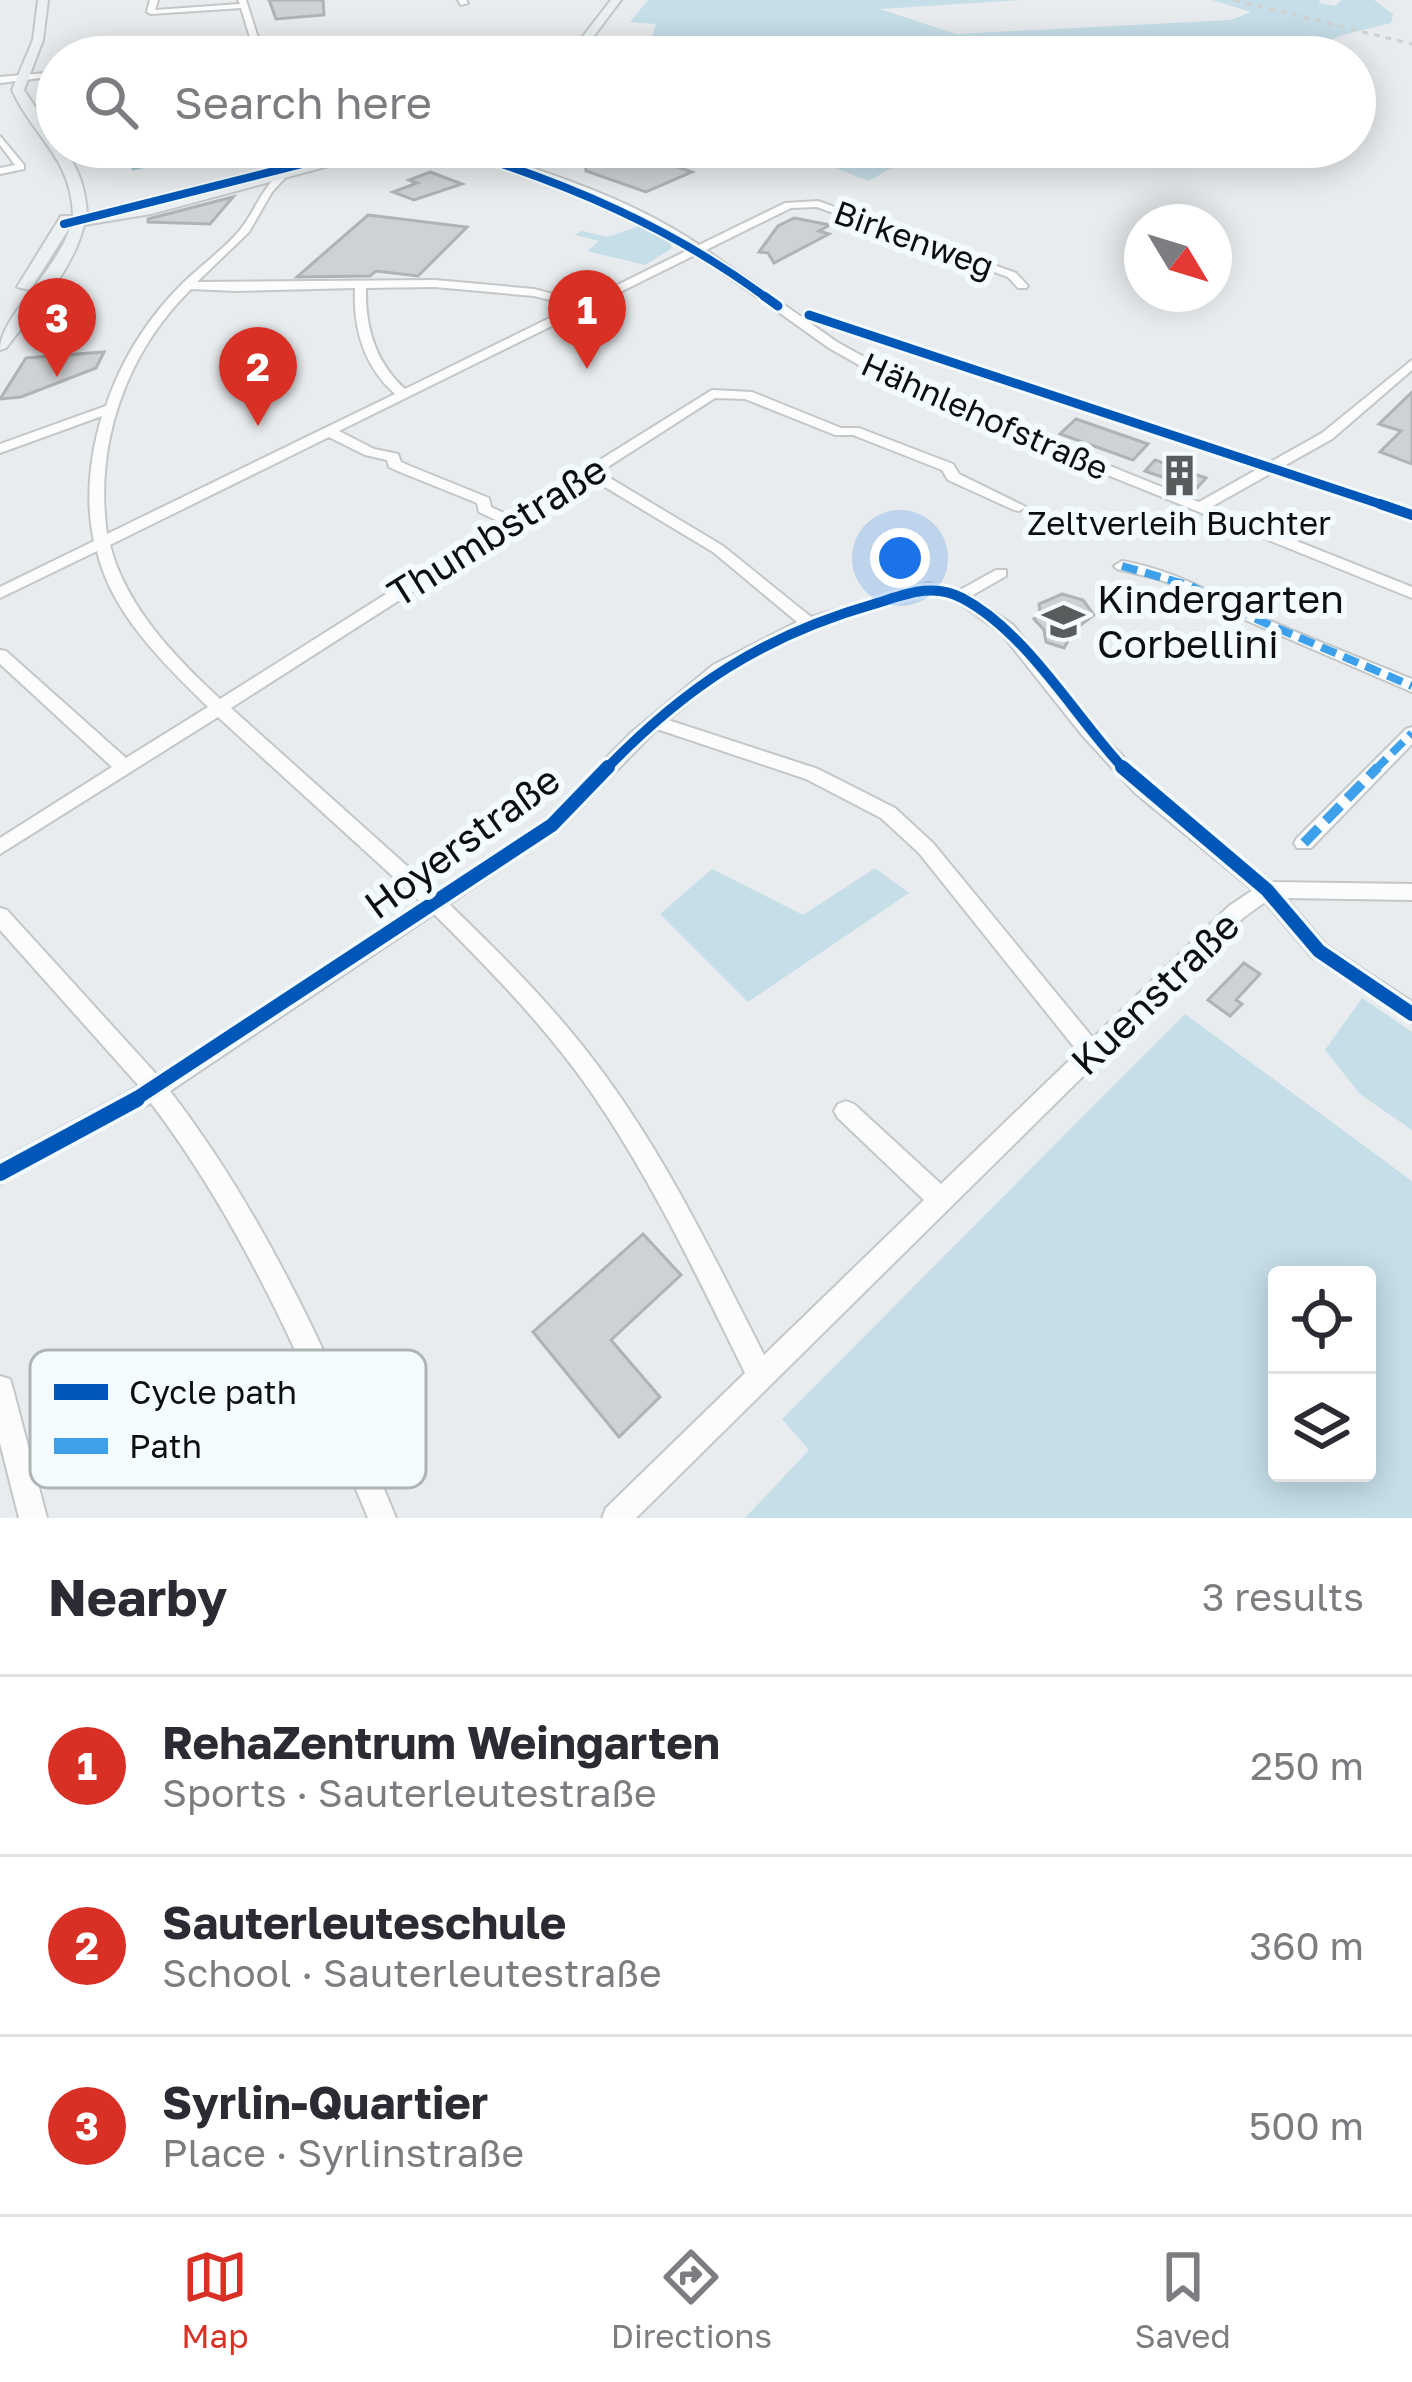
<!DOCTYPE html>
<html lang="en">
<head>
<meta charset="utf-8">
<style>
	body { margin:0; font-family:"Golos Text",sans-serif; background:#f7f7f7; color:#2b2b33 }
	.controls { position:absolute; right:36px; bottom:36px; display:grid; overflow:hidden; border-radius:12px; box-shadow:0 6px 30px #0003 }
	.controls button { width:108px; height:108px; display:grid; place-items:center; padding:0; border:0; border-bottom:3px solid #e1e1e2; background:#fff; color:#2b2b33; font:60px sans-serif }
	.compass { position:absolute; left:1124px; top:204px; width:108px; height:108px; border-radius:50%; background:#fff; box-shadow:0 6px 30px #0003; rotate:128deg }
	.you { position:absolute; left:900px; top:558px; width:42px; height:42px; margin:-30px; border:9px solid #fff; border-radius:50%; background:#1a73e8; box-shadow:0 0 0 18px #1a73e833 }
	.badge { display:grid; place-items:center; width:78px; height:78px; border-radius:50%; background:#d93025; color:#fff; font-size:39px; font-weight:700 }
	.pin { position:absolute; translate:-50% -99px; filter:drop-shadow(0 3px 6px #0008) }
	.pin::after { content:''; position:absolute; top:63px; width:42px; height:36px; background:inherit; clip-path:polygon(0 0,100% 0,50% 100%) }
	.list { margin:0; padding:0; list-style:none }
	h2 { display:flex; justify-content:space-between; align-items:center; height:156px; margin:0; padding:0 48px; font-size:51px }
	h2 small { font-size:39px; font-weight:400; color:#7c7c81 }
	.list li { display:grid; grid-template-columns:78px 1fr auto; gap:36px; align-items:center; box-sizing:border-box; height:180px; padding:0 48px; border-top:3px solid #e1e1e2 }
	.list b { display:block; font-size:45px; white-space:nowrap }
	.list p { margin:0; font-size:39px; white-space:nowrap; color:#7c7c81 }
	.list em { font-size:39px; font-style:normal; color:#7c7c81 }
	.icon { flex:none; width:66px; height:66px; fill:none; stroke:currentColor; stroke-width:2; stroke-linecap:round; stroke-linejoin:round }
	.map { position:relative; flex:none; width:1412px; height:1518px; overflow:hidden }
	.search { position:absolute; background:#fff; box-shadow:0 6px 30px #0003; left:36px; right:36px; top:36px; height:132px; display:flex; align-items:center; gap:30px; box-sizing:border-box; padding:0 42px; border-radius:66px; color:#7c7c81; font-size:45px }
	.sheet { height:696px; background:#fff }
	nav { display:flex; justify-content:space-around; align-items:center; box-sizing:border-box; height:168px; border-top:3px solid #e1e1e2; background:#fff; font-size:33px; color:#7c7c81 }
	nav a { display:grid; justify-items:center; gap:6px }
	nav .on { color:#d93025 }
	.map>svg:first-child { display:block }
	.green { fill:#c6dee8; fill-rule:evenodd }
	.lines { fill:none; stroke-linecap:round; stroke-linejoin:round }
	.stream { stroke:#a6c6d2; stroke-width:3 }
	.building { fill:#cfd2d4; stroke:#b0b3b4; stroke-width:3 }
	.street-casing { stroke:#c3c7c8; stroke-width:4 }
	.secondary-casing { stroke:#c3c7c8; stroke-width:4 }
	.street { fill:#fcfcfc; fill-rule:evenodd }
	.secondary { fill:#ebf1f3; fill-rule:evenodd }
	.rail { stroke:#d0d1d1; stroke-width:3; stroke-dasharray:6 6; stroke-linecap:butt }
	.quiet-far1 { stroke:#3ca1ea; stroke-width:8; stroke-dasharray:16 8; stroke-linecap:butt }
	.quiet { stroke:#3ca1ea; stroke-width:10; stroke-dasharray:21 10; stroke-linecap:butt }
	.cycleway-far4-casing { stroke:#f3fbfe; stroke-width:12 }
	.cycleway-far3-casing { stroke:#f3fbfe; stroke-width:15 }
	.cycleway-far2-casing { stroke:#f3fbfe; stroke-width:16 }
	.cycleway-far1-casing { stroke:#f3fbfe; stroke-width:21 }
	.cycleway-casing { stroke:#f3fbfe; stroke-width:24 }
	.cycleway-far4 { stroke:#0057b8; stroke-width:8 }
	.cycleway-far3 { stroke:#0057b8; stroke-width:9 }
	.cycleway-far2 { stroke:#0057b8; stroke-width:10 }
	.cycleway-far1 { stroke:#0057b8; stroke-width:14 }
	.cycleway { stroke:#0057b8; stroke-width:16 }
	.labels { text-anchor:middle; stroke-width:12; stroke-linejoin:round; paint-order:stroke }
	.far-street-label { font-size:33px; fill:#0c0e0f; stroke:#f3fbfe }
	.far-poi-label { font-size:33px; fill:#0c0e0f; stroke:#f3fbfe }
	.street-label { font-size:39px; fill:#0c0e0f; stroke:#f3fbfe }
	.poi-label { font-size:39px; fill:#0c0e0f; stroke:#f3fbfe; text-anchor:start }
	.key { fill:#f3fbfe; stroke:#aeb4b6; stroke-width:3 }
	.key-label { font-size:33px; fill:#0c0e0f }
</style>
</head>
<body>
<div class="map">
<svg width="1412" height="1518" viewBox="0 0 1412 1518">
	<rect width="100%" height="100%" fill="#e8ecee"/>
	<g class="green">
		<path d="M 648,0 L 1021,0 L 880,9 L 956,34 L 1231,20 L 1251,12 L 1212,0 L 1321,0 L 1318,3 L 1335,6 L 1341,0 L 1374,0 L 1393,14 L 1391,23 L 1343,35 L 1286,57 L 1044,57 L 1009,48 L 1005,57 L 642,57 L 613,52 L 620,41 L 652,36 L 656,24 L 630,22 Z"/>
		<path d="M 803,147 L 902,162 L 869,181 C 838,170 796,147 764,149 C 732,151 745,161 707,149 Z"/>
		<path d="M 642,225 L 671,242 L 671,249 L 645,265 L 587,251 L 599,241 L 575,235 L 582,231 L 608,237 Z"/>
		<path d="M 875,868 L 909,893 L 748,1002 L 660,914 L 712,869 L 803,915 Z"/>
		<path d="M 1362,998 L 1412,1032 L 1412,1130 L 1360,1094 L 1325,1050 Z"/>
		<path d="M 1185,1014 L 1412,1181 L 1412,1518 L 745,1518 L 809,1450 L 782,1419 ZM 1277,1275 L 1367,1275 L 1367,1473 L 1277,1473 Z"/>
	</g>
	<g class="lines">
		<path class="stream" d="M 133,169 L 228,147"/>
	</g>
	<g class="building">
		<path d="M 269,0 L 323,0 L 324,15 L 276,19 Z"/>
		<path d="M 630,148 L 653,155 L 648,157 L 692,172 L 646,192 L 586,171 L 585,158 Z"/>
		<path d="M 430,172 L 462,184 L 414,200 L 393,192 L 417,183 L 409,180 Z"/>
		<path d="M 233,197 L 210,224 L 148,222 L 148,219 Z"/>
		<path d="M 368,215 L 467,227 L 418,276 L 376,271 L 370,276 L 297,277 Z"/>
		<path d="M 794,218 L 830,225 L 819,231 L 829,234 L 774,263 L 768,253 L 759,252 L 778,226 Z"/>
		<path d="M 104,352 L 96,368 L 21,397 L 0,399 L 26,358 Z"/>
		<path d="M 1412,392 L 1412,464 L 1380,452 L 1401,431 L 1379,424 Z"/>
		<path d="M 1076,419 L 1148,444 L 1133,460 L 1060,434 Z"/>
		<path d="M 1155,460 L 1191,473 L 1206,478 L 1196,489 L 1145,471 Z"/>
		<path d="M 1062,594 L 1083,600 L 1094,615 L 1074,630 L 1064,648 L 1046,642 L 1044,630 L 1034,619 L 1040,612 L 1039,604 Z"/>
		<path d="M 1244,963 L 1260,974 L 1236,1000 L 1242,1004 L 1230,1016 L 1208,1000 Z"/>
		<path d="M 643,1234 L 681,1275 L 611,1340 L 660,1397 L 619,1437 L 533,1332 Z"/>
	</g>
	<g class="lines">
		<defs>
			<g id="street">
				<path d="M 150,0 L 158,0 L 155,10 L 240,4 L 238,0 L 246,0 L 264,57 L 256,57 L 241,8 L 151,14 L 147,12 Z"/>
				<path d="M 458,0 L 466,0 L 468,3 L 461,5 Z"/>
				<path d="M 57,72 L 57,76 L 0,83 L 0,77 Z"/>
				<path d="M 0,136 L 24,165 L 24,169 L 0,174 L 0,168 L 15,165 L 0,145 Z"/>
				<path d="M 458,147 L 472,147 C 549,174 631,198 699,245 L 785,203 L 818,201 L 1016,273 L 1028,286 L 1026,288 L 1018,288 L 1008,277 L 817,207 L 791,208 L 706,250 L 837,342 L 927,392 L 1199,502 L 1322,433 L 1412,360 L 1412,370 L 1332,439 L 1211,507 L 1412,587 L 1412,598 L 917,398 L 829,348 L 697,254 L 339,431 L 374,449 L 398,454 L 401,462 L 410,466 L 489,498 L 491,507 L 510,516 L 712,390 L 752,392 L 841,428 L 859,428 L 953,464 L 959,474 L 1026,507 L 1019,511 L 1014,510 L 948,480 L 942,470 L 853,435 L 835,435 L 745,399 L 715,398 L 600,472 L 723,546 L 811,617 L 929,583 L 958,591 L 996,570 L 1006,570 L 1006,576 L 971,596 L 1013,625 L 1094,727 L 1149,783 L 1271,882 L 1412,884 L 1412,900 L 1286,898 L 1326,945 L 1412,1002 L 1412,1023 L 1312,957 L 1265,902 L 1243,918 L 636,1518 L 602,1518 L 606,1508 L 745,1373 C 698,1278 652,1180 591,1092 C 546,1027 490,970 434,914 L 170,1091 C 269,1220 335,1369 396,1518 L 368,1518 C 308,1373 246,1229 151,1103 L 0,1184 L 0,1161 L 139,1086 L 0,930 L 0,908 L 7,910 L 157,1075 L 421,902 L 218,717 L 0,854 L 0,838 L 112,767 L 0,664 L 0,650 L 6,651 L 126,758 L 208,707 C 164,664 111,613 97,551 L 0,598 L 0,587 L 94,541 C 85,501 90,455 102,416 L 0,453 L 0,444 L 106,406 C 122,358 150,315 185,281 C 203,264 224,249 240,230 C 254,213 260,192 277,176 L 285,178 L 272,192 L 249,232 L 197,282 L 435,280 L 534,289 L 583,302 L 690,249 L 673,237 L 594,197 ZM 435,287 L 534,296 L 574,306 L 405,389 C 375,362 365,327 366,288 ZM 355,288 C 353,329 364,366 395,394 L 107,534 C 94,444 126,353 191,289 L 236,291 ZM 329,437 L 365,455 L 387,460 L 389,467 L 400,472 L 477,503 L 479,512 L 500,522 L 220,699 C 174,656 126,607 110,545 ZM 590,478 L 713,552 L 797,622 L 713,665 L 632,732 L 545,820 L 436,892 L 231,708 ZM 929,593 L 954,599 L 1001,633 L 1082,735 L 1135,793 L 1253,890 L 1229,906 L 1093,1038 L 933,843 L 895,808 L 818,769 L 668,720 L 725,673 L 814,627 ZM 657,729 L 806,779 L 881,818 L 919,853 L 1078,1052 L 941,1184 L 854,1104 L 846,1101 L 838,1104 L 834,1111 L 838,1118 L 924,1200 L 764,1355 C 715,1259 668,1161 604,1074 C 559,1012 504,957 449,904 L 559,830 Z"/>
				<path d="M 1122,561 C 1167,569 1197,585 1237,605 C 1293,633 1354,655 1412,679 L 1412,692 L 1222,610 L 1185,589 L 1158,579 L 1117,569 L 1114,566 Z"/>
				<path d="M 1412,727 L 1412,744 L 1311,848 L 1297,848 L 1294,843 L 1297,838 L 1406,729 Z"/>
				<path d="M 0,1376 L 10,1379 L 13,1389 L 47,1518 L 19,1518 L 0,1443 Z"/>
			</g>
			<g id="secondary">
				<path d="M 38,0 L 48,0 L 43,40 L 24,90 L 57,140 L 57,147 L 63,147 C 79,169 86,189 87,216 L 150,206 L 378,147 L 399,147 L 151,214 L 84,225 C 72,273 35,310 6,348 L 0,350 C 0,316 58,270 70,227 L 30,290 L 17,287 L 61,216 L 73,216 C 72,158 34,138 12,90 L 33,40 Z"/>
				<path d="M 611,0 L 621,0 L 578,57 L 567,57 Z"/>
			</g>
		</defs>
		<use href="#street" class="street-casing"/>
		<use href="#secondary" class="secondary-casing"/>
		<use href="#street" class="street"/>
		<use href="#secondary" class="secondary"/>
		<path class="rail" d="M 1234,0 L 1412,44"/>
		<g class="quiet-far1">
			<path d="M 1122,566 L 1191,586 L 1228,607 L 1412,686"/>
			<path d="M 1375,770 L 1412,733"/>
		</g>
		<path class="quiet" d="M 1304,843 L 1378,767"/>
		<defs>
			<g id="cycleway-far4">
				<path d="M 450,147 C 566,183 670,226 768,299"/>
				<path d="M 64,224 L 369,147"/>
			</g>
			<g id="cycleway-far3">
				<path d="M 764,296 L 778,306"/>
				<path d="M 809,315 L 1389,507"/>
			</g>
			<g id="cycleway-far2">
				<path d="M 1380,504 L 1412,515"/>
				<path d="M 605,770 C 685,687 762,636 874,604 C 904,595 932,582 962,598 C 1027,632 1075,717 1125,770"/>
			</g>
			<g id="cycleway-far1">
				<path d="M 1122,767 L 1267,890 L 1319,951 L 1412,1014"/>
				<path d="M 131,1102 L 552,825 L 608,767"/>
			</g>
			<path id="cycleway" d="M 0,1173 L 137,1099"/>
		</defs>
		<use href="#cycleway-far4" class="cycleway-far4-casing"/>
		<use href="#cycleway-far3" class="cycleway-far3-casing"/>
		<use href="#cycleway-far2" class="cycleway-far2-casing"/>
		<use href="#cycleway-far1" class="cycleway-far1-casing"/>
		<use href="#cycleway" class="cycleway-casing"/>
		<use href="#cycleway-far4" class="cycleway-far4"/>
		<use href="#cycleway-far3" class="cycleway-far3"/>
		<use href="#cycleway-far2" class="cycleway-far2"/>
		<use href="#cycleway-far1" class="cycleway-far1"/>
		<use href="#cycleway" class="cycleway"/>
	</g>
	<defs>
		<symbol id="building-bare" viewBox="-9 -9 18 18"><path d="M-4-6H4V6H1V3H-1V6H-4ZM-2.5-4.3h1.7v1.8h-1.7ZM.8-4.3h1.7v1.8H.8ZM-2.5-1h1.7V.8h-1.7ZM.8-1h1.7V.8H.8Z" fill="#595c5d" stroke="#f3fbfe" stroke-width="2.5" paint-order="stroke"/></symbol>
		<symbol id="school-bare" viewBox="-9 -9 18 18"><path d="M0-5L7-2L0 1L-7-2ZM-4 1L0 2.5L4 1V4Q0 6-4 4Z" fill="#595c5d" stroke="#f3fbfe" stroke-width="2.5" paint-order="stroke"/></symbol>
	</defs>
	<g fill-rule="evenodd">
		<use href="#building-bare" x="1150" y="446" width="59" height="59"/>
		<use href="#school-bare" x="1034" y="592" width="59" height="59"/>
	</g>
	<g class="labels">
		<g class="far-street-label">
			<text transform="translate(914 239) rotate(20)" y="12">Birkenweg</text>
			<text transform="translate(985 416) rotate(24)" y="12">Hähnlehofstraße</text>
		</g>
		<g class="far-poi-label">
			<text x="1179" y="535">Zeltverleih Buchter</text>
		</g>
		<g class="street-label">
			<text transform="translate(497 531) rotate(-32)" y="14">Thumbstraße</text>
			<text transform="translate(462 842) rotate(-36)" y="14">Hoyerstraße</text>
			<text transform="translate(1155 993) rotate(-44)" y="14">Kuenstraße</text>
		</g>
		<g class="poi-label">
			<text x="1097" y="613">Kindergarten<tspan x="1097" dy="45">Corbellini</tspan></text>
		</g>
	</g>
	<rect x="30" y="1350" width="396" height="138" rx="18" class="key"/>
	<rect x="54" y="1384" width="54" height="16" fill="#0057b8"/>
	<rect x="54" y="1438" width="54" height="16" fill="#3ca1ea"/>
	<g class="key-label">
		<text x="129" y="1404">Cycle path</text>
		<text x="129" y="1458">Path</text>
	</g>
</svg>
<div class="controls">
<button><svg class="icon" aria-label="locate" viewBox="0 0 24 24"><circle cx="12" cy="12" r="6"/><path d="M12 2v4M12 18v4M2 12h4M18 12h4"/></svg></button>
<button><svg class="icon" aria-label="layers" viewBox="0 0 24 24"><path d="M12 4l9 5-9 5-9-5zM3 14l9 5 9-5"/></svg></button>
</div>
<svg class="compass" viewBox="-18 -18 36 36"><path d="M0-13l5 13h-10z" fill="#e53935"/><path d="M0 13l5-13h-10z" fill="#7c7c81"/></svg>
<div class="you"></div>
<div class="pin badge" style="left:587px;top:369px">1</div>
<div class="pin badge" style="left:258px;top:426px">2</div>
<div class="pin badge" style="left:57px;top:377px">3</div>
<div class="search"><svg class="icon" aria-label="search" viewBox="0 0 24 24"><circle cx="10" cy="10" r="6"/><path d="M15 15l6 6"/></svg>Search here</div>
</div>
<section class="sheet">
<h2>Nearby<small>3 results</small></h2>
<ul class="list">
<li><span class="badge">1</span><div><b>RehaZentrum Weingarten</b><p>Sports · Sauterleutestraße</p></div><em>250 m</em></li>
<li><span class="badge">2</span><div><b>Sauterleuteschule</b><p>School · Sauterleutestraße</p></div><em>360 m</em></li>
<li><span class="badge">3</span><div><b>Syrlin-Quartier</b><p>Place · Syrlinstraße</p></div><em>500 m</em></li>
</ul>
</section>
<nav>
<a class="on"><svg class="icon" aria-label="map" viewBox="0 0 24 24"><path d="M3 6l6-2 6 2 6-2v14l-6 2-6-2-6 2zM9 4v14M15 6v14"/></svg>Map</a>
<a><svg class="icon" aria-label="directions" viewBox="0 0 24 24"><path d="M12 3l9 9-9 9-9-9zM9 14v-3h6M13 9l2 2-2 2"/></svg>Directions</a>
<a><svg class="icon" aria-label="saved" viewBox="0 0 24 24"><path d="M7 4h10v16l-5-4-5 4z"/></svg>Saved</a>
</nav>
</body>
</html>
